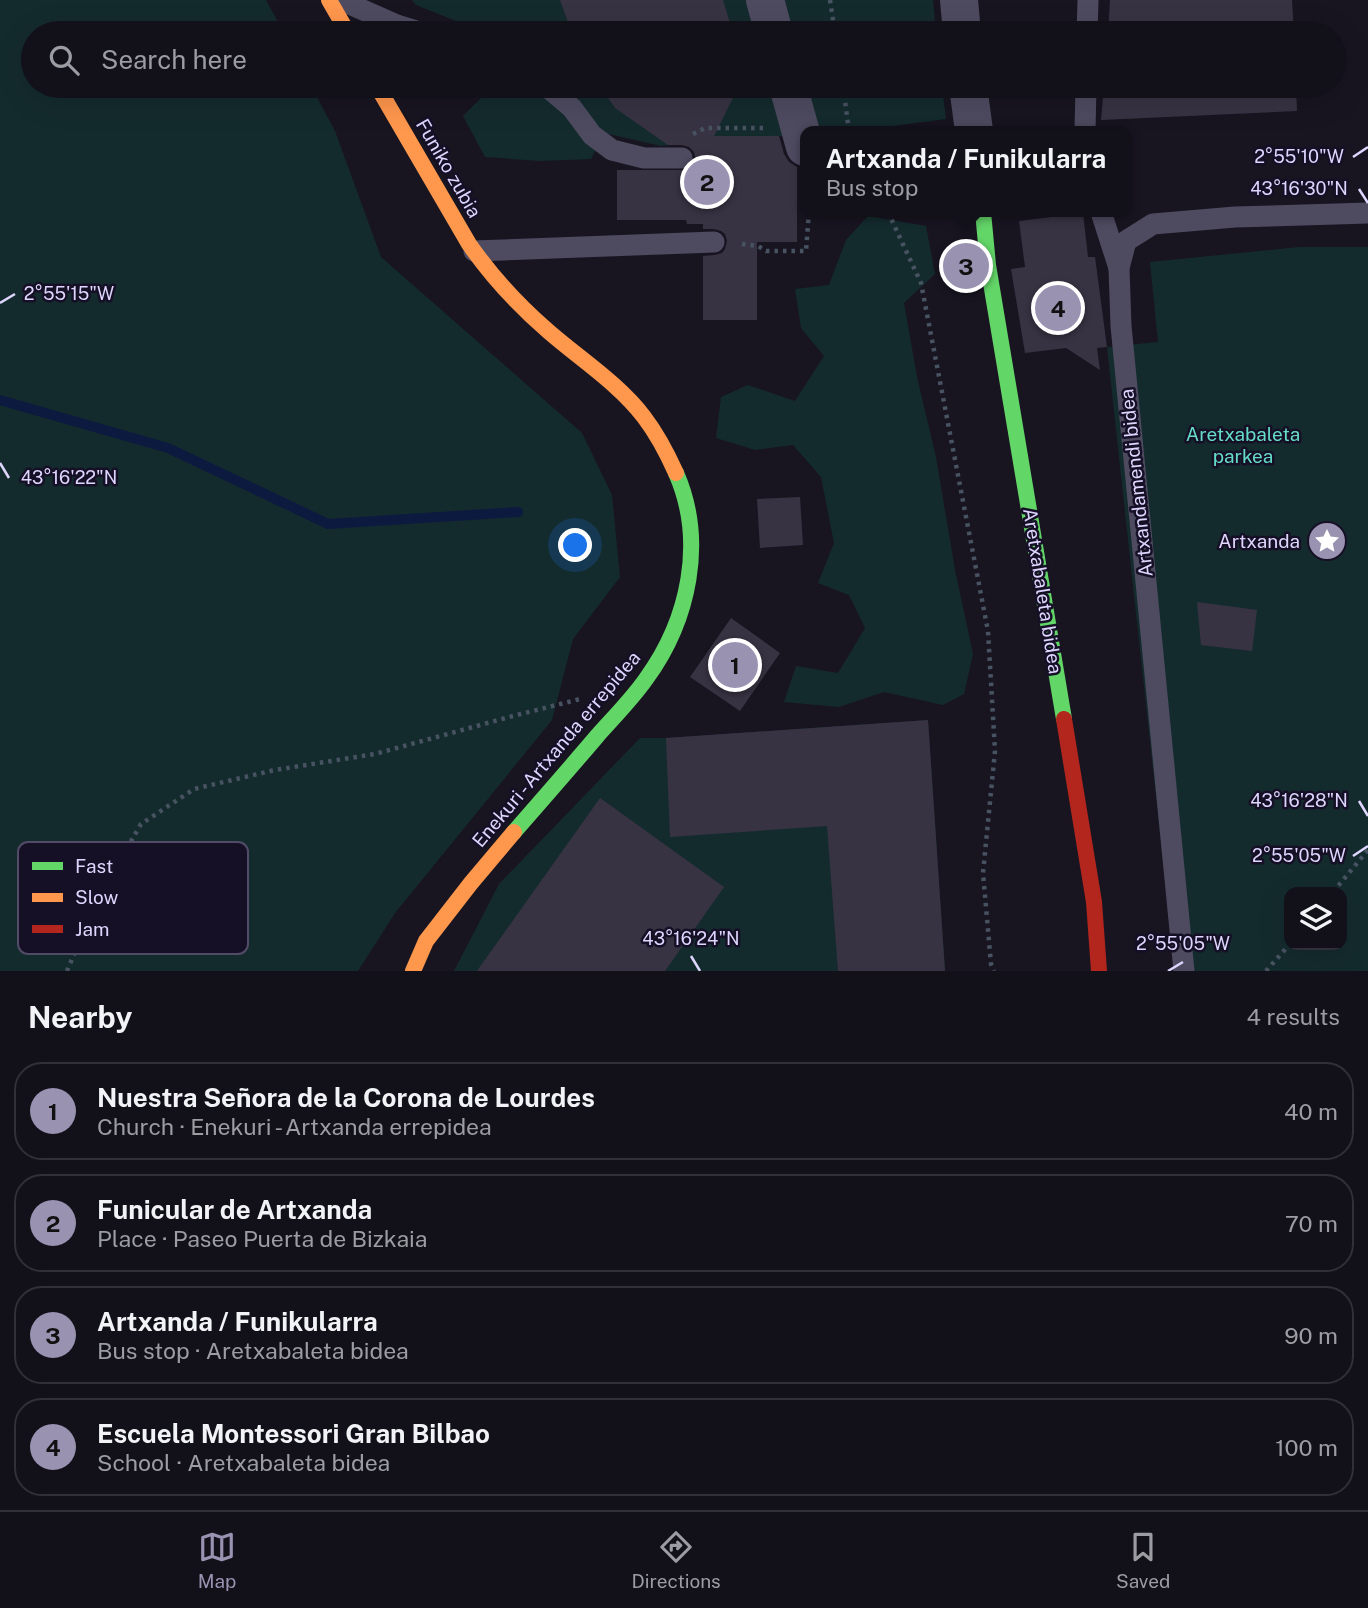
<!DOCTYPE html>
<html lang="en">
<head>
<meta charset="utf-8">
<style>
	body { margin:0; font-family:"Public Sans",sans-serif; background:#1b1922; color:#f1f3f6 }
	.controls { position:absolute; right:21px; bottom:21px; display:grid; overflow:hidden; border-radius:14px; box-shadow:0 7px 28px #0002 }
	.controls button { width:63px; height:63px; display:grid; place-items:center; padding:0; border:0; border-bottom:2px solid #313038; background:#121019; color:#f1f3f6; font:35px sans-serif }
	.you { position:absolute; left:576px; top:546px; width:24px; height:24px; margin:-18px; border:5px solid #fff; border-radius:50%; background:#1a73e8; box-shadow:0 0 0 10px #1a73e833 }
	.badge { display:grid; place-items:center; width:46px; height:46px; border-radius:50%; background:#9992b1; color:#111; font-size:23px; font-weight:700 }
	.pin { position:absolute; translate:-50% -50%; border:4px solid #fff; box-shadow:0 2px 7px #0006 }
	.popup { position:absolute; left:800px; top:126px; width:332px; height:91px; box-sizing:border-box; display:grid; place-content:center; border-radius:14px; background:#121019; filter:drop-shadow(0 2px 5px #0005); font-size:23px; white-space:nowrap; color:#9c9da2 }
	.popup b { font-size:26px; color:#f1f3f6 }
	.popup::after { content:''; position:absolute; left:50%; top:100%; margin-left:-14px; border:14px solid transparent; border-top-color:#121019 }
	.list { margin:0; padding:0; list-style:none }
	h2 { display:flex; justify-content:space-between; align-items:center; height:91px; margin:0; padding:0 28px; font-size:30px }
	h2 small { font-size:23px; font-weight:400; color:#9c9da2 }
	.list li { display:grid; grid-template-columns:46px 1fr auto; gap:21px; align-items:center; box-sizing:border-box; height:98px; margin:0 14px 14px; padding:0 14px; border:2px solid #313038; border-radius:28px }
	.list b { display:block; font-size:26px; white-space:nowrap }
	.list p { margin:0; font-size:23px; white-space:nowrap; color:#9c9da2 }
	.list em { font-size:23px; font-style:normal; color:#9c9da2 }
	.icon { flex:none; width:38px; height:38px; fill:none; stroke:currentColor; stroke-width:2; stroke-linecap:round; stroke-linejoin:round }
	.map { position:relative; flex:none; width:1368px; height:971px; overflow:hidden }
	.search { position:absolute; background:#121019; box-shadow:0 7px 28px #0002; left:21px; right:21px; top:21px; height:77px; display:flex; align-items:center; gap:18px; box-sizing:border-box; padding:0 24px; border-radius:38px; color:#9c9da2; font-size:26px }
	.sheet { height:539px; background:#121019 }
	nav { display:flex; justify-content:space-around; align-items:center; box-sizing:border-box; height:98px; border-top:2px solid #313038; background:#121019; font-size:19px; color:#9c9da2 }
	nav a { display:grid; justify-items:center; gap:4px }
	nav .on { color:#9992b1 }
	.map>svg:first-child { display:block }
	.green { fill:#142b2e; fill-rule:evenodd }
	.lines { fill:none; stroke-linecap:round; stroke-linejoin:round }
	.stream { stroke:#0d1a40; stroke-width:10 }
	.building { fill:#383343 }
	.path { stroke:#485362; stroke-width:4.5; stroke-dasharray:3.5 5; stroke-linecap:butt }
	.lane { stroke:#4e4b61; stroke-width:21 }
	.street { stroke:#4e4b61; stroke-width:38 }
	.fast { stroke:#63d668; stroke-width:16 }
	.slow { stroke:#ff974d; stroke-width:16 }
	.jam { stroke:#b3261e; stroke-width:16 }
	.ticks { fill:none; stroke:#ded6fe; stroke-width:2.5 }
	.labels { text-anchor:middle; stroke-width:5; stroke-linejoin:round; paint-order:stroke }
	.street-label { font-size:19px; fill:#ded6fe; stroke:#161026 }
	.park-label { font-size:19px; fill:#64dcc8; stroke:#161026 }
	.poi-label { font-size:19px; fill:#ded6fe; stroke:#161026; text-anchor:end }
	.key { fill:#161026; stroke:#524b67; stroke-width:2 }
	.key-label { font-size:19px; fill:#ded6fe }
	.ticks-label { font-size:18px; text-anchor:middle; fill:#ded6fe; stroke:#161026; stroke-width:5; stroke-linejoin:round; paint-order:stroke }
</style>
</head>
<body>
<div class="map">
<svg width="1368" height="971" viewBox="0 0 1368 971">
	<rect width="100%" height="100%" fill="#181521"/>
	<g class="green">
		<path d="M 0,0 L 266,0 L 284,33 L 33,33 L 33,86 L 311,86 L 335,131 L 381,257 L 582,433 L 612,495 L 620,577 L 573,639 L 552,720 L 395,913 L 358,971 L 0,971 Z"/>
		<path d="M 412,0 L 933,0 L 936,33 L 478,33 L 461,23 L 416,5 Z"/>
		<path d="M 493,86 L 942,86 L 946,119 L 854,131 L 805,131 L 805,137 L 776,136 L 661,146 L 604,133 L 591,159 L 540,161 L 485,157 L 463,116 Z"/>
		<path d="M 868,216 L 926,226 L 935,274 L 904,303 L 917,377 L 936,457 L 955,570 L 973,654 L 964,694 L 943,705 L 884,692 L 839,707 L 784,702 L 796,666 L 838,673 L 865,628 L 849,595 L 818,583 L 834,543 L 821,477 L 793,445 L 755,450 L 716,438 L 721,397 L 748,385 L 795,401 L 824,356 L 801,328 L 795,289 L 829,285 L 846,240 Z"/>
		<path d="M 1300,247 L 1368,247 L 1368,971 L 1175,971 L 1107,347 L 1158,342 L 1150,262 ZM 1289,892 L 1342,892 L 1342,945 L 1289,945 Z"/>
		<path d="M 928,720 L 945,971 L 454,971 L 499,884 L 640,738 L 666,738 Z"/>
	</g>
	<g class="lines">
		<path class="stream" d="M 0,400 L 168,448 L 328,524 L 518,512"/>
	</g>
	<g class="building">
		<path d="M 560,0 L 723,0 L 733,33 L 572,33 Z"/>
		<path d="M 1110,0 L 1292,0 L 1294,33 L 1108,33 Z"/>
		<path d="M 600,86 L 739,86 L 714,136 L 779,136 L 784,154 L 789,162 L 797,167 L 797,242 L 757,242 L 757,320 L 703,320 L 703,256 L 715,255 L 722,253 L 725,249 L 727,241 L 725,234 L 721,231 L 714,229 L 703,229 L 703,224 L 687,224 L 686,220 L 617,220 L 617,170 L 705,170 L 694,163 L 695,157 L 694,152 L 689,147 L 682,145 L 668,145 L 615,108 Z"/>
		<path d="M 1104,86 L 1296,86 L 1297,111 L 1101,120 Z"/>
		<path d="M 1083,213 L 1088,257 L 1095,257 L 1107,347 L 1097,348 L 1100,370 L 1066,348 L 1025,353 L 1011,269 L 1025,267 L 1019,221 Z"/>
		<path d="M 800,497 L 803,545 L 760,548 L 757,499 Z"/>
		<path d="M 1197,602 L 1257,610 L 1252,651 L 1201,645 Z"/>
		<path d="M 731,618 L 780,653 L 740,711 L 690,677 Z"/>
		<path d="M 928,720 L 945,971 L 838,971 L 827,826 L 670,837 L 666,738 Z"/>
		<path d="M 600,798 L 724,887 L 665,971 L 477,971 Z"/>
	</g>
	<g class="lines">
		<g class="path">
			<path d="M 830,0 L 835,33"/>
			<path d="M 843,86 L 849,131"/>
			<path d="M 693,134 L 705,128 L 763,128"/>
			<path d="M 888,212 L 921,283 L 988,631 L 995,751 L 983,873 L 991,964 L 994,971"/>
			<path d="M 742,244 L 758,246 L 766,251 L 806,251 L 809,212"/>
			<path d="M 1333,892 L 1368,850"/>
			<path d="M 67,971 L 97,900 L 141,824 L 194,789 L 275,770 L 375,754 L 513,716 L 580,699"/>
			<path d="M 1266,971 L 1289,945"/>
		</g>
		<g class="lane">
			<path d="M 340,0 L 397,25 L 423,33"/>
			<path d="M 1087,33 L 1088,1"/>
			<path d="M 546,86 L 572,108 L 592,135 L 612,150 L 644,158 L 682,158"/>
			<path d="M 1085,131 L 1086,86"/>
			<path d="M 1101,212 L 1119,268"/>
			<path d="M 474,251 L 714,242"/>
			<path d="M 1184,971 L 1121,326 L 1119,268 L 1126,241 L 1153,224 L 1235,217 L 1368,213"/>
		</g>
		<g class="street">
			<path d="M 765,0 L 774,33"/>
			<path d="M 959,0 L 962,33"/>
			<path d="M 788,86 L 805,147"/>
			<path d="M 968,86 L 974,131"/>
		</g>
		<g class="fast">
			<path d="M 983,212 L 988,265 L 1064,719"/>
			<path d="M 514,832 C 542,800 570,768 598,735 C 614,717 632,699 646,679 C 689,620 706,541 676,473"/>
		</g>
		<g class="slow">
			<path d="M 329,0 L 348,33"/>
			<path d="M 377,86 L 469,244 C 492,277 518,305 548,331 C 580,359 618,383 644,417 C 657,434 667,453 676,473"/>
			<path d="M 413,971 L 426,941 L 471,883 L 514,832"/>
		</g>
		<path class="jam" d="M 1064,719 L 1094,902 L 1099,971"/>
	</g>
	<path class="ticks" d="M 1353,157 L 1368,147M 1359,189 L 1368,203M 0,303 L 15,294M 0,463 L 9,478M 1359,801 L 1368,816M 1353,856 L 1368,846M 691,956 L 700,971M 1168,971 L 1183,962"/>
	<defs>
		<symbol id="sight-disc" viewBox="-11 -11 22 22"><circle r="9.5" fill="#9992b1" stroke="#161026"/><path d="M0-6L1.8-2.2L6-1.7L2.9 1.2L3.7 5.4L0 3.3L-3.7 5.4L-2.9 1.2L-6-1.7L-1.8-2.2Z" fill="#fff"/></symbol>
	</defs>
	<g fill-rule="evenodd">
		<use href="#sight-disc" x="1305" y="519" width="44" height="44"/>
	</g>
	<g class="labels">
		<g class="street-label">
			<text transform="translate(449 168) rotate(60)" y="7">Funiko zubia</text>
			<text transform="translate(1136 483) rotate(-96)" y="7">Artxandamendi bidea</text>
			<text transform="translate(1043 591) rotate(81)" y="7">Aretxabaleta bidea</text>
			<text transform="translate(556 749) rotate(-50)" y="7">Enekuri - Artxanda errepidea</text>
		</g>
		<g class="park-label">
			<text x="1243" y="441">Aretxabaleta<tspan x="1243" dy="22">parkea</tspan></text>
		</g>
		<g class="poi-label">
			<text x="1300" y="548">Artxanda</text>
		</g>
	</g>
	<rect x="18" y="842" width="230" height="112" rx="10" class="key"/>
	<rect x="32" y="862" width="31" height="8" fill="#63d668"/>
	<rect x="32" y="893" width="31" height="9" fill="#ff974d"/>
	<rect x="32" y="925" width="31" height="8" fill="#b3261e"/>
	<g class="key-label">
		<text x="75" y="873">Fast</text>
		<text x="75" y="904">Slow</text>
		<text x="75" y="936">Jam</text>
	</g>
	<g class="ticks-label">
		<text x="1299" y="163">2°55'10"W</text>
		<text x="1299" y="195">43°16'30"N</text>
		<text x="69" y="300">2°55'15"W</text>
		<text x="69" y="484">43°16'22"N</text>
		<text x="1299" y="807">43°16'28"N</text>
		<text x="1299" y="862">2°55'05"W</text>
		<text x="691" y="945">43°16'24"N</text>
		<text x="1183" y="950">2°55'05"W</text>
	</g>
</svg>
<div class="controls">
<button><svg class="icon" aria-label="layers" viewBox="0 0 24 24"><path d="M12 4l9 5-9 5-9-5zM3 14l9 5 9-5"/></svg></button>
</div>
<div class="you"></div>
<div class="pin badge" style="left:735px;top:665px">1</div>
<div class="pin badge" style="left:707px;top:182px">2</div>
<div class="pin badge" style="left:966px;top:266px">3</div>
<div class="popup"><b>Artxanda / Funikularra</b>Bus stop</div>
<div class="pin badge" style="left:1058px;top:308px">4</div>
<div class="search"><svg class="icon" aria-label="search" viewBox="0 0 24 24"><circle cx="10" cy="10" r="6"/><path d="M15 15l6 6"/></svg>Search here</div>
</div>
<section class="sheet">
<h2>Nearby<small>4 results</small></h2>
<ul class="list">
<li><span class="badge">1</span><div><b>Nuestra Señora de la Corona de Lourdes</b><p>Church · Enekuri - Artxanda errepidea</p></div><em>40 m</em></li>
<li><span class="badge">2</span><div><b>Funicular de Artxanda</b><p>Place · Paseo Puerta de Bizkaia</p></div><em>70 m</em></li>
<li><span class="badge">3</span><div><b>Artxanda / Funikularra</b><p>Bus stop · Aretxabaleta bidea</p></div><em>90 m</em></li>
<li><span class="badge">4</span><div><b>Escuela Montessori Gran Bilbao</b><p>School · Aretxabaleta bidea</p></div><em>100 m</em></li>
</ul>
</section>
<nav>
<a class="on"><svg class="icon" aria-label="map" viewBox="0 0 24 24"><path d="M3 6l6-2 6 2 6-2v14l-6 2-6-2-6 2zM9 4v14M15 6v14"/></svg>Map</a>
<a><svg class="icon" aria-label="directions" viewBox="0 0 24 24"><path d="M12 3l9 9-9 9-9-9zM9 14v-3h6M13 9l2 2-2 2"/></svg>Directions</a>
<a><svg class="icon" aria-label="saved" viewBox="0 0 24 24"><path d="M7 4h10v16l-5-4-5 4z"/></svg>Saved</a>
</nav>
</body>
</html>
